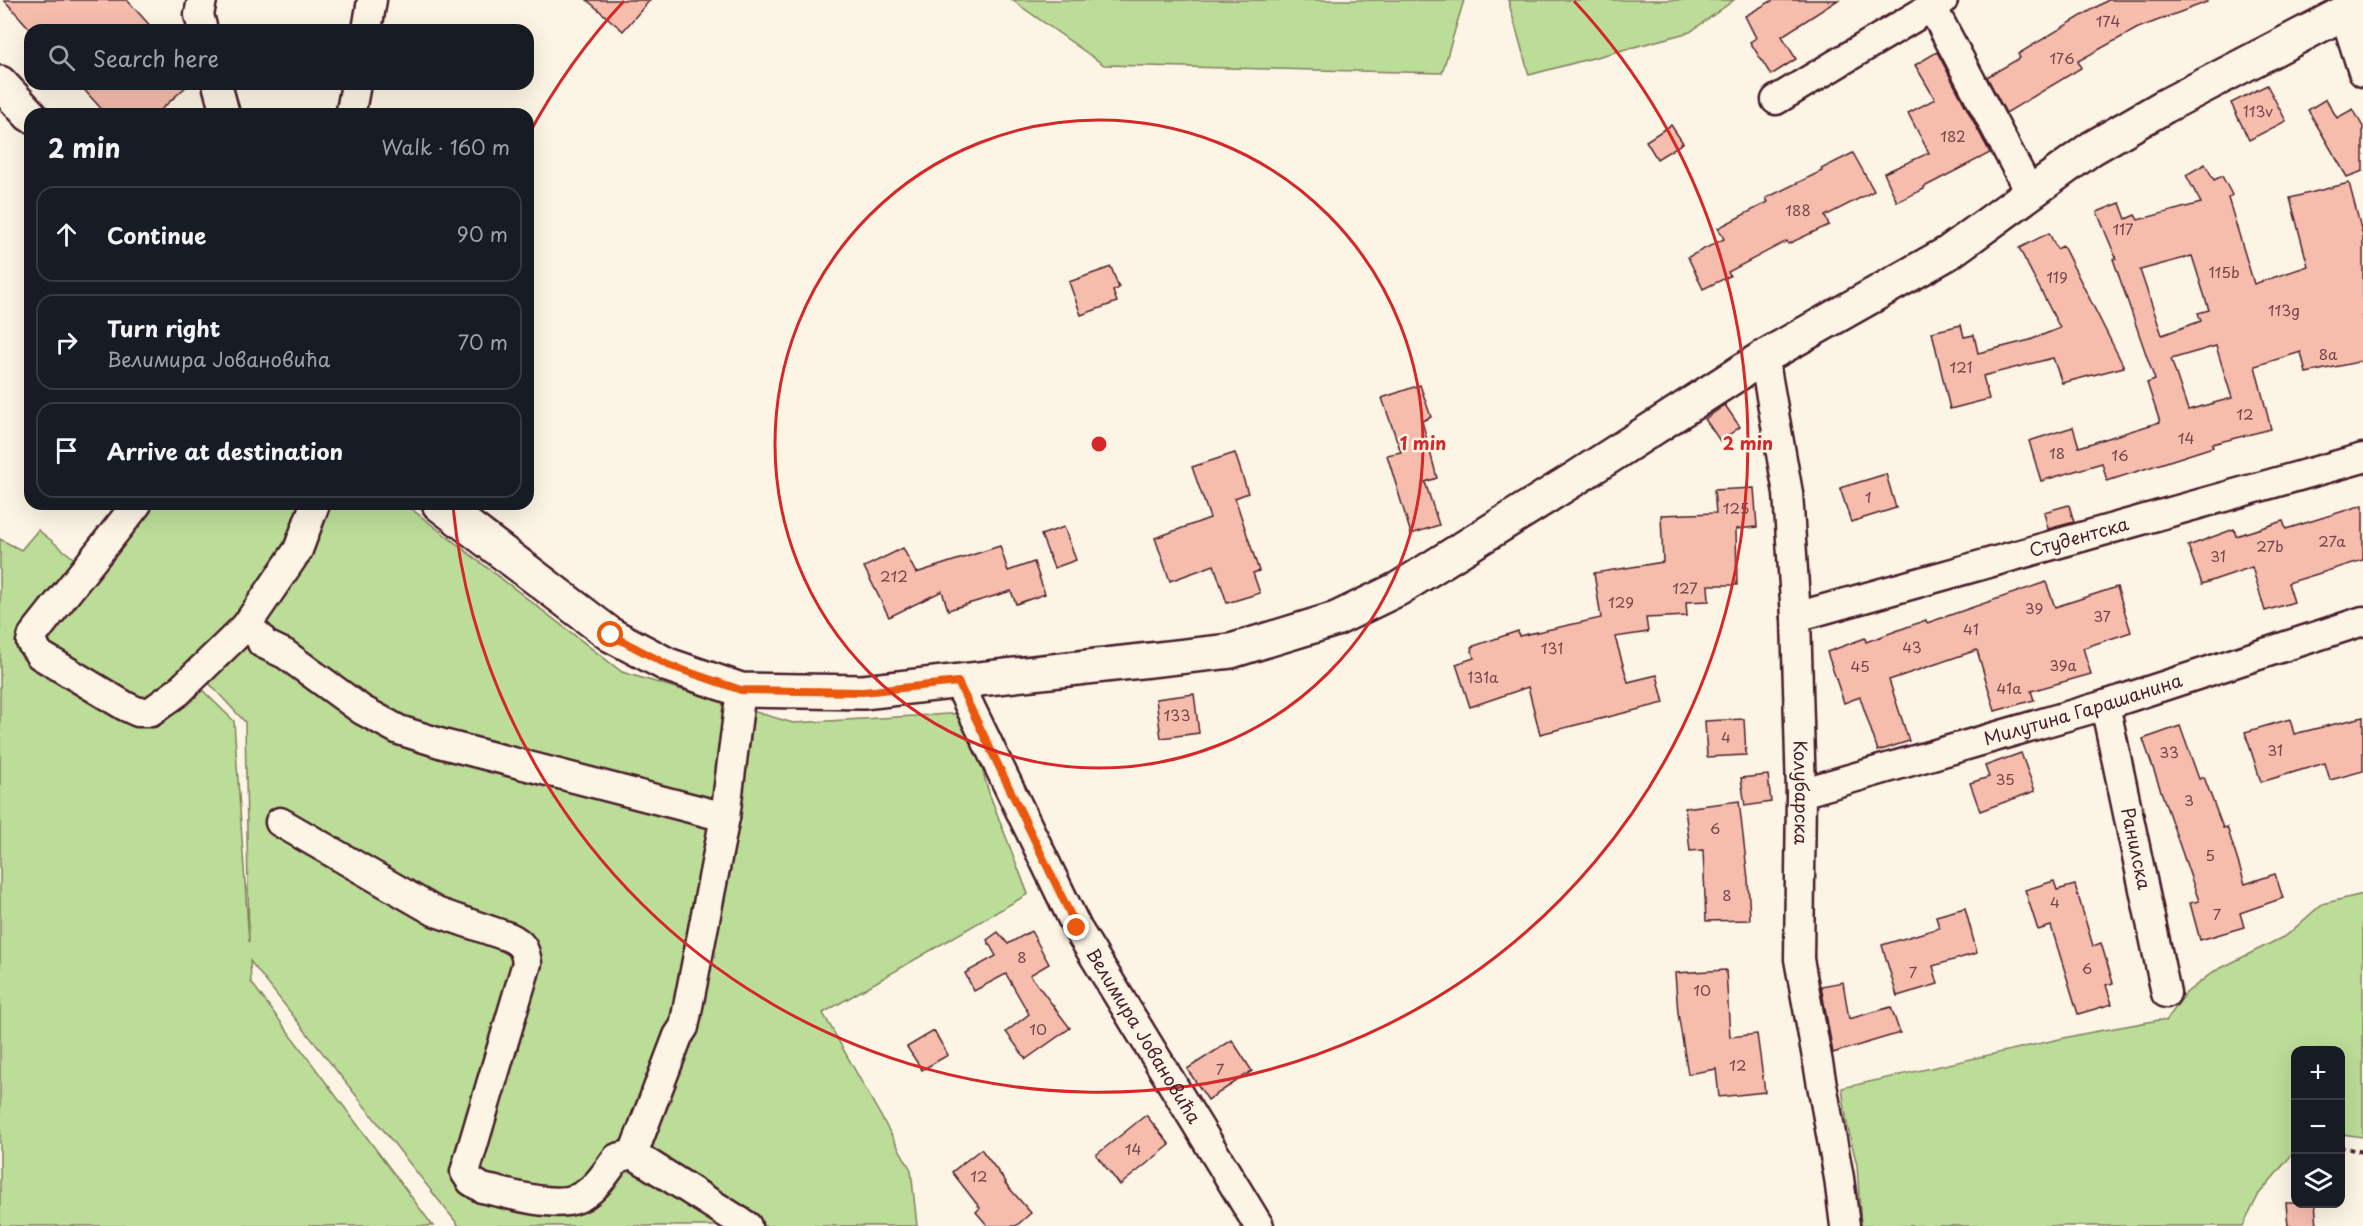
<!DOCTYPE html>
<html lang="en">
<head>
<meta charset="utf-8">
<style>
	body { margin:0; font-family:"Playpen Sans",sans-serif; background:#20242c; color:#f1f3f6 }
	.controls { position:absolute; right:18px; bottom:18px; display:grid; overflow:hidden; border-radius:12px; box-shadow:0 6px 24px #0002 }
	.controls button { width:54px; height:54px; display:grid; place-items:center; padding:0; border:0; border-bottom:2px solid #363941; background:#171b24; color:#f1f3f6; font:30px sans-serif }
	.stop { position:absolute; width:18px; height:18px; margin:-14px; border:4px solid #ea580c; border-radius:50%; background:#fff }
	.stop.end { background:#ea580c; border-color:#fff; box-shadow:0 2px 6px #0008 }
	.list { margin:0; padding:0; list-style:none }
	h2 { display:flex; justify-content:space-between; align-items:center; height:78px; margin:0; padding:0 24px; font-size:26px }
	h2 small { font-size:20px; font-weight:400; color:#9ea1a6 }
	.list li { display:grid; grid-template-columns:39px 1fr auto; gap:18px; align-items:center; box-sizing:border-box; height:96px; margin:0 12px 12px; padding:0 12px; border:2px solid #363941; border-radius:18px }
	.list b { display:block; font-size:22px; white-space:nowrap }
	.list p { margin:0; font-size:20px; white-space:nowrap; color:#9ea1a6 }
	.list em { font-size:20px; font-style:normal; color:#9ea1a6 }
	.icon { flex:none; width:33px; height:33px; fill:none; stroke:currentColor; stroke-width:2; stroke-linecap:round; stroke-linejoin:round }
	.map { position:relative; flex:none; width:2363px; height:1226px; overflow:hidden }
	.search { position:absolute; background:#171b24; box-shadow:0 6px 24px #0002; left:24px; top:24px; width:510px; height:66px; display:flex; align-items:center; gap:15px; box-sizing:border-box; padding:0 21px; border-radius:18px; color:#9ea1a6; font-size:22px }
	.panel { position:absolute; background:#171b24; box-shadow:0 6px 24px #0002; left:24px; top:108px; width:510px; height:402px; border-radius:18px }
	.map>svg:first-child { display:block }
	.green { fill:#bbdd97; stroke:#827e61; stroke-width:1.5; fill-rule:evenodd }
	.building { fill:#f6bdad; stroke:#4a1f2b; stroke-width:1.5; fill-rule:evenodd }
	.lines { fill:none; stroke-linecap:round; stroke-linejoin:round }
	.minor-casing { stroke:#4a1f2b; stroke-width:33 }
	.major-casing { stroke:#4a1f2b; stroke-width:38 }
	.path { stroke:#4a1f2b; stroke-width:4; stroke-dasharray:4.5 4.5; stroke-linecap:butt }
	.minor { stroke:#fcf5e5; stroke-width:28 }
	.major { stroke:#fcf5e5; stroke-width:33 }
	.route { stroke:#ea580c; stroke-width:8 }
	.ring { fill:none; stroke:#d62828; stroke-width:3 }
	.labels { text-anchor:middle; stroke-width:5; stroke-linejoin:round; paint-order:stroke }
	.number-label { font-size:15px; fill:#75464c }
	.street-label { font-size:18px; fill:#4a1f2b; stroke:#fcf5e5 }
	.centre { fill:#d62828; stroke:#fcf5e5; stroke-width:3 }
	.ring-label { font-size:18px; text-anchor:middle; font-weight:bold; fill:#d62828; stroke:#fcf5e5; stroke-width:5; stroke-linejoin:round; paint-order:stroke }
</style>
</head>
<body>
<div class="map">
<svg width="2363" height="1226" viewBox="0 0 2363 1226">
	<rect width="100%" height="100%" fill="#fcf5e5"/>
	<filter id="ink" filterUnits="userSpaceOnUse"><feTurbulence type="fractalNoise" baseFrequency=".0167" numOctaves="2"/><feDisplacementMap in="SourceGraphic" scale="12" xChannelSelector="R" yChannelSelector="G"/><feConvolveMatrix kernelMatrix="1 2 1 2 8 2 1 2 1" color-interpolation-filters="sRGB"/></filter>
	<g filter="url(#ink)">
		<g class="green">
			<path d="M 1012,0 L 1464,0 L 1442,73 L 1104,65 Z"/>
			<path d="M 1508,0 L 1734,0 L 1690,32 L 1529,75 Z"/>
			<path d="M 134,504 L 405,504 L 622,672 L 793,723 L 966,713 L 989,793 L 1028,894 L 823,1013 L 911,1170 L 917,1226 L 459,1226 L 250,961 L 251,982 L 433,1226 L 0,1226 L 0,539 L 21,550 L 38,530 L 81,564 ZM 194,667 L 245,722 L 249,942 L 234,721 L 186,674 Z"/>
			<path d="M 2363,894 L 2363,1137 L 2341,1134 L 2340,1050 L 2296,1050 L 2295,1151 L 2259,1194 L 2243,1226 L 1861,1226 L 1857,1165 L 1847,1124 L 1842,1088 L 2082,1034 L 2159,1020 L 2166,1021 L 2186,993 L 2213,972 L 2287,935 L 2322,904 Z"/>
		</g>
		<g class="building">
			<path d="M 4,0 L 127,0 L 154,30 L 31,30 Z"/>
			<path d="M 587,0 L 650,0 L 623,31 Z"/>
			<path d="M 1773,0 L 1838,0 L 1782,36 L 1796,59 L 1771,75 L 1750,42 L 1756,38 L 1745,16 Z"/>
			<path d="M 2108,0 L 2207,0 L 2207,2 L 2138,28 L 2078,61 L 2081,68 L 2006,113 L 1987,77 L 2020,58 L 2018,54 Z"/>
			<path d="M 1937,52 L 1990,153 L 1924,187 L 1924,189 L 1897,202 L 1884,173 L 1929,153 L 1908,113 L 1935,99 L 1915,65 Z"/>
			<path d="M 79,84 L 189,84 L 156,114 L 106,114 Z"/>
			<path d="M 2267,85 L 2286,121 L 2249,140 L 2231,103 Z"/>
			<path d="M 2326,99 L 2337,118 L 2353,109 L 2363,127 L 2363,171 L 2347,177 L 2308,110 Z"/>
			<path d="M 1671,125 L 1683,143 L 1657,159 L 1646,141 Z"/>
			<path d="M 1853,153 L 1874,191 L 1825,216 L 1829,225 L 1788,244 L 1787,241 L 1728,272 L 1730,276 L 1703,289 L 1688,257 L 1724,239 L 1718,228 L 1768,202 L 1766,198 L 1822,171 L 1821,169 Z"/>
			<path d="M 2205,164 L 2214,180 L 2222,176 L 2232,195 L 2228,198 L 2254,284 L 2308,266 L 2290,198 L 2349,183 L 2363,236 L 2363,361 L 2306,373 L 2301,352 L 2255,366 L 2271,429 L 2212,444 L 2213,447 L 2107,481 L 2102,463 L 2041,481 L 2029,441 L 2073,427 L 2079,447 L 2160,422 L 2147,383 L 2155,380 L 2113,259 L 2116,258 L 2097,212 L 2120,203 L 2126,219 L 2135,215 L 2138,220 L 2201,203 L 2186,175 ZM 2192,256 L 2209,310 L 2198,313 L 2201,321 L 2162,335 L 2140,270 ZM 2216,346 L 2232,398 L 2188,410 L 2171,359 Z"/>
			<path d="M 2049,233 L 2057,249 L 2063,246 L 2124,367 L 2062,383 L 2053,358 L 1983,376 L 1989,399 L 1950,409 L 1932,332 L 1961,325 L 1964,337 L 1974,335 L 1978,353 L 2030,340 L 2060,328 L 2019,248 Z"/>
			<path d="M 1111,267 L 1119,288 L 1113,291 L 1117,302 L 1081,315 L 1069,282 Z"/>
			<path d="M 1420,385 L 1431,417 L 1422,421 L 1437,478 L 1425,482 L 1439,525 L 1411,534 L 1387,455 L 1401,452 L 1382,398 Z"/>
			<path d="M 1725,405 L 1740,427 L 1720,441 L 1705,419 Z"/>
			<path d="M 1235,453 L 1248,493 L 1235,498 L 1259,571 L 1253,573 L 1260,593 L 1227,603 L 1214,565 L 1170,581 L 1155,538 L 1210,518 L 1192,467 Z"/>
			<path d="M 1886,474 L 1896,508 L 1851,522 L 1840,488 Z"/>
			<path d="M 1754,488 L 1757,527 L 1736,529 L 1737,585 L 1708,585 L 1709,601 L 1686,602 L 1687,616 L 1646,618 L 1648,632 L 1615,637 L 1628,682 L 1657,675 L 1664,703 L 1540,734 L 1528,687 L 1470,707 L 1456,664 L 1474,658 L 1471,647 L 1518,631 L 1519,636 L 1601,618 L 1594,573 L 1663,562 L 1661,515 L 1716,513 L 1714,490 Z"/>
			<path d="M 2069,505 L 2074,522 L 2048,529 L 2044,512 Z"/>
			<path d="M 2363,505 L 2363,560 L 2288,583 L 2294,602 L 2265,611 L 2252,567 L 2202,584 L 2188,546 L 2234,529 L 2236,536 L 2283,521 L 2286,529 Z"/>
			<path d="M 1064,527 L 1076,560 L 1054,568 L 1041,535 Z"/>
			<path d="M 1000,546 L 1008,571 L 1034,562 L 1045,594 L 1016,604 L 1011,591 L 948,610 L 942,591 L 889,617 L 864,567 L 903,548 L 916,573 Z"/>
			<path d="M 2046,582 L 2055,607 L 2117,587 L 2131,632 L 2083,648 L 2091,674 L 2031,691 L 2034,700 L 1995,711 L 1977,650 L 1889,680 L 1909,741 L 1878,751 L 1860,697 L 1844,703 L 1827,652 L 1865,638 L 1866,642 L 1926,620 L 1927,623 Z"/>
			<path d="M 1194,694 L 1199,733 L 1161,738 L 1156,699 Z"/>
			<path d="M 2363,717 L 2363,771 L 2330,780 L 2325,763 L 2261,782 L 2245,732 L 2290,719 L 2294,734 Z"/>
			<path d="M 1744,719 L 1746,755 L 1707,757 L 1705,721 Z"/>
			<path d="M 2180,726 L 2199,779 L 2204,777 L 2223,828 L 2227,827 L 2245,884 L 2275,874 L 2283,898 L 2240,913 L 2244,927 L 2200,940 L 2190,903 L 2199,901 L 2143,739 Z"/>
			<path d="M 2021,753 L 2035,791 L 1980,811 L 1970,783 L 1989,777 L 1985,766 Z"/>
			<path d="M 1768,775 L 1771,802 L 1745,806 L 1741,778 Z"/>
			<path d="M 1739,801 L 1748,879 L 1750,920 L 1706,921 L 1703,850 L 1690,851 L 1685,808 Z"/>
			<path d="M 2054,881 L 2057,890 L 2075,885 L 2093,946 L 2101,943 L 2113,983 L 2106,985 L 2112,1004 L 2078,1014 L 2051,926 L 2038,930 L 2025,890 Z"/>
			<path d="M 1965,908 L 1977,953 L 1933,966 L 1938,984 L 1897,996 L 1882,945 L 1939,928 L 1936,916 Z"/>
			<path d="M 1031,931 L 1049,964 L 1030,975 L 1070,1028 L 1026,1059 L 1006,1032 L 1029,1014 L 1006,974 L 974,991 L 965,973 L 996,956 L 987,940 L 998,932 L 1008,944 Z"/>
			<path d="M 1726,970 L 1730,1037 L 1757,1034 L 1765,1092 L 1719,1097 L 1716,1069 L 1688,1074 L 1678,1013 L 1675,973 Z"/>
			<path d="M 1843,982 L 1849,1019 L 1891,1007 L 1900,1033 L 1833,1053 L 1821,986 Z"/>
			<path d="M 934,1031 L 948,1055 L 922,1070 L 907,1047 Z"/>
			<path d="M 1232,1040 L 1252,1071 L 1208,1100 L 1187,1069 Z"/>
			<path d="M 1146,1115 L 1170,1145 L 1120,1185 L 1096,1155 Z"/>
			<path d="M 981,1149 L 1006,1182 L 1005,1183 L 1031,1213 L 1016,1226 L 988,1226 L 976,1212 L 980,1208 L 952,1172 Z"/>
			<path d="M 2286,1203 L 2315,1203 L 2317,1226 L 2288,1226 Z"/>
		</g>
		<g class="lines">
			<defs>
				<g id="minor">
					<path d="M 202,0 L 199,15 L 203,30"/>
					<path d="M 1932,7 L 2030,193"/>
					<path d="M 2344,12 L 2363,72"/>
					<path d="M 367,30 L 372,0"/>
					<path d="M 217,84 L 225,114"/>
					<path d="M 1776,100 L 1943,0"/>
					<path d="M 351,111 L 356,84"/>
					<path id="s1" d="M 1764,357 L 1788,493 L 1796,617 L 1801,793 L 1799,959 L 1839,1178 L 1845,1226"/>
					<path d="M 137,504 L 33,635 L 31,642 L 40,655 L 125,706 L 138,712 L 151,712 L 156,708 L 178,692 L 246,626 L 298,550 L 315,504"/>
					<path id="s2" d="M 1796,617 L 2363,458"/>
					<path d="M 246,626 L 260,637 L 262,643 L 285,654 L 362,710 L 399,730 L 443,744 L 725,817"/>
					<path id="s3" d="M 958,682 L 1077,928 L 1259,1226"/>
					<path id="s4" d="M 2105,705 L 2166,993"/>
					<path id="s5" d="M 1801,793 L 2105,705 L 2363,621"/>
					<path d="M 280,822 L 436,912 L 509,937 C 522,943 525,949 527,963 L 465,1172 L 471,1181 L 482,1188 C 507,1193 554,1209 578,1198 C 596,1190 606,1172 617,1158 L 633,1154 L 747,1226"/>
					<path d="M 633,1154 L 678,1036 L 684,1027 L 725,817 L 741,690"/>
				</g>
				<g id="major">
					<path d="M 0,83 L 30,115"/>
					<path d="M 439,504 L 611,635 L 668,665 L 741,690 L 863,692 L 1231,651 L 1336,619 L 1398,589 L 1576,478 L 1764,357 L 1948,253 L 2092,148 L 2165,106 L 2363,3"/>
				</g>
			</defs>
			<use href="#minor" class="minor-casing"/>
			<use href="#major" class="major-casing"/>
			<path class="path" d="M 2340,1147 L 2363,1152"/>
			<use href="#minor" class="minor"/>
			<use href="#major" class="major"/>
		</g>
	</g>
	<g class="lines" filter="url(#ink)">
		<path class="route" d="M 611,635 L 668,665 L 741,690 L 863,692 L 958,682 L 1077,928"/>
	</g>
	<g class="ring">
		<circle cx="1099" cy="444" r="324"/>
		<path d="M529 134A649 649 0 0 1 624 1M1574 1A649 649 0 1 1 453 506"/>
	</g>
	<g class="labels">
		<g class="number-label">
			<text x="2108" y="27">174</text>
			<text x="2062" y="64">176</text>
			<text x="2258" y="117">113v</text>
			<text x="1953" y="142">182</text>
			<text x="1798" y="216">188</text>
			<text x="2123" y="235">117</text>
			<text x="2224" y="278">115b</text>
			<text x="2057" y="283">119</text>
			<text x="2284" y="316">113g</text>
			<text x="2328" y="360">8a</text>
			<text x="1961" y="373">121</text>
			<text x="2245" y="420">12</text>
			<text x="2186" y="444">14</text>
			<text x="2057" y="459">18</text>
			<text x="2120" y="461">16</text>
			<text x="1868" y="503">1</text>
			<text x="1736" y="514">125</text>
			<text x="2332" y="547">27a</text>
			<text x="2270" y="552">27b</text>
			<text x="2218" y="562">31</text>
			<text x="894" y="582">212</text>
			<text x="1685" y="594">127</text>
			<text x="1621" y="608">129</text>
			<text x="2034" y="614">39</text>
			<text x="2102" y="622">37</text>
			<text x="1971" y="635">41</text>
			<text x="1912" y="653">43</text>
			<text x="1552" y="654">131</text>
			<text x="2063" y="671">39a</text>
			<text x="1860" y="672">45</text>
			<text x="1483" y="683">131a</text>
			<text x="2009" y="694">41a</text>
			<text x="1177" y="721">133</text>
			<text x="1726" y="743">4</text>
			<text x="2275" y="756">31</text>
			<text x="2169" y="758">33</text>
			<text x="2005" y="785">35</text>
			<text x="2189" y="806">3</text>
			<text x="1715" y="834">6</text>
			<text x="2210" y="861">5</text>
			<text x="1727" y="901">8</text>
			<text x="2055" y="908">4</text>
			<text x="2217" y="920">7</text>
			<text x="1022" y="963">8</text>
			<text x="2087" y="974">6</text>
			<text x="1913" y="978">7</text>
			<text x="1702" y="996">10</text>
			<text x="1038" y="1035">10</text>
			<text x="1738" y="1071">12</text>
			<text x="1220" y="1075">7</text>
			<text x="1133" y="1155">14</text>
			<text x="979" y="1182">12</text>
		</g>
		<g class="street-label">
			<text dy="6" stroke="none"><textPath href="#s2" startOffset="294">Студентска</textPath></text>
			<text dy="6" stroke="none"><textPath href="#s5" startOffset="294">Милутина Гарашанина</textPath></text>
			<text dy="6" stroke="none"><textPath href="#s1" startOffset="438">Колубарска</textPath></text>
			<text dy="6" stroke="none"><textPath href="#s4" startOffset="147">Ранилска</textPath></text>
			<text dy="6" stroke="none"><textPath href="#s3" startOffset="400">Велимира Јовановића</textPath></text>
		</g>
	</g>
	<circle cx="1099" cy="444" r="9" class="centre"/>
	<g class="ring-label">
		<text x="1423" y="450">1 min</text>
		<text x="1748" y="450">2 min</text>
	</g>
</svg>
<div class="controls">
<button>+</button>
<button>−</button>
<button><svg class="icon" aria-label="layers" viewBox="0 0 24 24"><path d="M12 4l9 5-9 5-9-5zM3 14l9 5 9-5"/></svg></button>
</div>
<div class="stop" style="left:611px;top:635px"></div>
<div class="stop end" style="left:1077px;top:928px"></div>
<div class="search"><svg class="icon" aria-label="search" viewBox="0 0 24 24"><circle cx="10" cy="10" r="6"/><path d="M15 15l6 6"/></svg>Search here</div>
<section class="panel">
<h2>2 min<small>Walk · 160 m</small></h2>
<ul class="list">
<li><svg class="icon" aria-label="ahead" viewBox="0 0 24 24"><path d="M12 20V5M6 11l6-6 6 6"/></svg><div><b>Continue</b></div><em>90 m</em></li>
<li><svg class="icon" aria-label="right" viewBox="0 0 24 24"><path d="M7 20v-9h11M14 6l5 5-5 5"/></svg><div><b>Turn right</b><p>Велимира Јовановића</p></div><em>70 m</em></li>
<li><svg class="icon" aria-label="arrive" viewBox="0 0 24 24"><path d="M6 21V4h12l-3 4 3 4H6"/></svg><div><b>Arrive at destination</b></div></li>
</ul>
</section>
</div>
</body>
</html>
